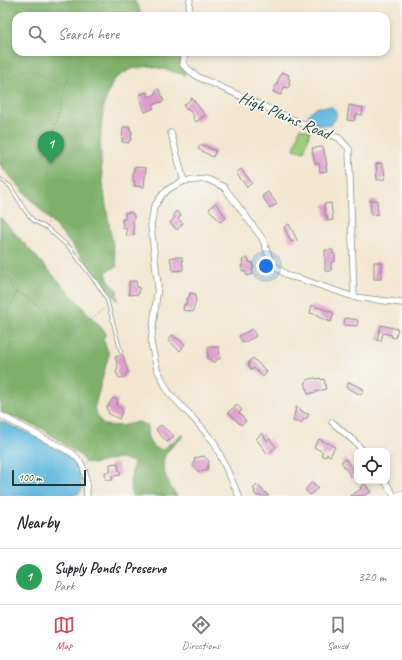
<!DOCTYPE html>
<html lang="en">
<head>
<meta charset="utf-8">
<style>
	body { margin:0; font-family:Caveat,sans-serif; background:#f2f2f3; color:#2b2b33 }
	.controls { position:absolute; right:12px; bottom:12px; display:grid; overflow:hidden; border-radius:8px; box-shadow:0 2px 6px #0003 }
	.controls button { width:36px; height:36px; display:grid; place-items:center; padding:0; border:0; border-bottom:1px solid #e1e1e2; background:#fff; color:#2b2b33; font:20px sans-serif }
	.scale { position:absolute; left:12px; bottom:10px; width:74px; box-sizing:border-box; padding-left:4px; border:2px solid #1f3d34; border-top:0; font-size:11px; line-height:14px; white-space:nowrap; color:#1f3d34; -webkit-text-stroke:3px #f6f6f2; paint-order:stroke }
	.you { position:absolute; left:266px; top:266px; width:14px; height:14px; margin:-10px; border:3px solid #fff; border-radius:50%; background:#1a73e8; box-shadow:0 0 0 6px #1a73e833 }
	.badge { display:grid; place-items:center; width:26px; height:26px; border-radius:50%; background:#d1495b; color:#fff; font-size:13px; font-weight:700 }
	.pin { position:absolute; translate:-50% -33px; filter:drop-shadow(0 1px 2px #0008) }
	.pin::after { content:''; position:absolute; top:21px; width:14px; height:12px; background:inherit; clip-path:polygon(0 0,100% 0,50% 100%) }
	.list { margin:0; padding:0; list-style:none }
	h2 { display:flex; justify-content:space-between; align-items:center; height:52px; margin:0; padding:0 16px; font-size:17px }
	h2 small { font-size:13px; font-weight:400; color:#7c7c81 }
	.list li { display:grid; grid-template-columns:26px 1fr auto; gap:12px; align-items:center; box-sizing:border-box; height:56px; padding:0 16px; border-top:1px solid #e1e1e2 }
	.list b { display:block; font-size:15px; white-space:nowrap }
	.list p { margin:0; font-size:13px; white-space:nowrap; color:#7c7c81 }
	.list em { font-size:13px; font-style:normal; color:#7c7c81 }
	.icon { flex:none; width:22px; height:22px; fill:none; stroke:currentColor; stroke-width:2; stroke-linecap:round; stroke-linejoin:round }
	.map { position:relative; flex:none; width:402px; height:496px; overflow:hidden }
	.search { position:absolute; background:#fff; box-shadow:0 2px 6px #0003; left:12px; right:12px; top:12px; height:44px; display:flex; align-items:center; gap:10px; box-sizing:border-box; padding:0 14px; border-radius:12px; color:#7c7c81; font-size:15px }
	.sheet { height:108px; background:#fff }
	nav { display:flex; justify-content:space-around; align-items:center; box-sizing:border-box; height:56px; border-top:1px solid #e1e1e2; background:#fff; font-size:11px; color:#7c7c81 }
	nav a { display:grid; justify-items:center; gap:2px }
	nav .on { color:#d1495b }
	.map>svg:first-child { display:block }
	.green { fill:#9fcd7a; stroke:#5f8557 }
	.forest { fill:#7fb06a; stroke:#4f764f }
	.water { fill:#62badf; stroke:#407c8a }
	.building { fill:#e09ccf }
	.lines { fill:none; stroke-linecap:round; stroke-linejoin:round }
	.lane-casing { stroke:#889282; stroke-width:4 }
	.street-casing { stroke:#889282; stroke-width:7 }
	.secondary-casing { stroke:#889282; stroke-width:8 }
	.path { stroke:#889282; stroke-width:1; stroke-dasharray:1 3; stroke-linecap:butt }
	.lane { stroke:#fff; stroke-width:2.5 }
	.street { stroke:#fff; stroke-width:5.5 }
	.secondary { stroke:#fff; stroke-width:7 }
	.labels { text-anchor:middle; stroke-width:3.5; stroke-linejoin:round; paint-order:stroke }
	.street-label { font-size:17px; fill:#1f3d34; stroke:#f6f6f2 }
</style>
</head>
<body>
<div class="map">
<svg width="402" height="496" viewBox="0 0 402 496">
	<rect width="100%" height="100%" fill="#f6f6f2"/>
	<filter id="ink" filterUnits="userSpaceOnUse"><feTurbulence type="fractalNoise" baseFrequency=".025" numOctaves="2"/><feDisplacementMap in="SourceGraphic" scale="8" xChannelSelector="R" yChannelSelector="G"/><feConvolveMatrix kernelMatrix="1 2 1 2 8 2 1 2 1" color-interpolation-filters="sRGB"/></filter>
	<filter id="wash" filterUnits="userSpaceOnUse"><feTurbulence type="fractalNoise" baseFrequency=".012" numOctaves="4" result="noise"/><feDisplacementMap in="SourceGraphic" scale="16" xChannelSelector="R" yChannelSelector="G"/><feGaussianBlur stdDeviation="0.9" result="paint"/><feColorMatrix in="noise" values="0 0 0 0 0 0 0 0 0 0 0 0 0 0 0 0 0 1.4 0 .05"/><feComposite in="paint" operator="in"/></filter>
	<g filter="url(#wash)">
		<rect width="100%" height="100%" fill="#f2e6d0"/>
		<path class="green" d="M 300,128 L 310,131 L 304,152 L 294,149 Z"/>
		<g class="forest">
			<path d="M 0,0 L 134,0 L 140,10 L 140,16 L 16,16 L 16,52 L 137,52 L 145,56 L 159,56 L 181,59 L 182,66 L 186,75 L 150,66 L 131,69 L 114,79 C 110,89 104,101 103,111 C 95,162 108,217 117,267 L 106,271 L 108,279 L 117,290 L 118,301 L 65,237 L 0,165 Z"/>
			<path d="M 0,217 L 106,333 L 103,339 L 109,354 L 94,409 L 103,425 L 121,426 L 138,422 L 147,425 C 147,438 148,446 162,450 L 182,434 L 184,436 C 179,441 172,445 168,451 C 156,465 169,484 177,496 L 132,496 L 130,482 L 134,462 L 119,458 L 93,464 L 84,462 L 82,457 L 43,429 L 1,412 L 2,409 L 0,408 Z"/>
		</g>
		<g class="water">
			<path d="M 319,107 L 332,107 L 336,112 L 336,118 L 331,125 L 321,125 L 309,121 C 306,113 313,109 319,107 Z"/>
			<path d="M 0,421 L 33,435 L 61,451 L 76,463 L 79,471 L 82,489 L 79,493 L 72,496 L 0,496 Z"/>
		</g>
		<g id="blocks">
			<g class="building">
				<path d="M 282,72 L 289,75 L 288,78 L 290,79 L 288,83 L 290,84 L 288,88 L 284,87 L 281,95 L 273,92 Z"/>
				<path d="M 159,89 L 164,101 L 152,105 L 154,108 L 145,112 L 139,95 L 147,92 L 149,97 L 156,94 L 155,91 Z"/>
				<path d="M 192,98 L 205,115 L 196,122 L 193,118 L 194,116 L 188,109 L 187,110 L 183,106 Z"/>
				<path d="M 349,105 L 363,108 L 362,115 L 356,114 L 354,121 L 347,120 Z"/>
				<path d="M 123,127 L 130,127 L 130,131 L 132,131 L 131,140 L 129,140 L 129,143 L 122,142 Z"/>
				<path d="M 201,144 L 216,151 L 213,157 L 198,149 Z"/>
				<path d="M 323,147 L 327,165 L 326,166 L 327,171 L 320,172 L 319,163 L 315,164 L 312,148 Z"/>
				<path d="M 382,163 L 382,167 L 384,168 L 385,179 L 377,180 L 376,164 Z"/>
				<path d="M 134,167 L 146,168 L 144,187 L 134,186 L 135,181 L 133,181 L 133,176 Z"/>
				<path d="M 241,169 L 252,183 L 247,187 L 236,173 Z"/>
				<path d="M 268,192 L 277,204 L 270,208 L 262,196 Z"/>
				<path d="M 370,200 L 377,200 L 378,214 L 371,215 Z"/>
				<path d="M 216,203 L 226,218 L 220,222 L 209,209 Z"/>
				<path d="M 331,203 L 333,220 L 327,221 L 327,216 L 325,216 L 324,204 Z"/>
				<path d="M 176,211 L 181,215 L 178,219 L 183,223 L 177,230 L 170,223 L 175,217 L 173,215 Z"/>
				<path d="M 132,212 L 133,215 L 134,215 L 134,219 L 133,219 L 134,235 L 127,236 L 126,228 L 123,228 L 122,219 L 125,219 L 125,213 Z"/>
				<path d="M 289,224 L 297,240 L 291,242 L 284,227 Z"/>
				<path d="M 325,250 L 333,250 L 333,254 L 335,254 L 335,262 L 331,262 L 331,271 L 325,271 Z"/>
				<path d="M 173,257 L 182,257 L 183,270 L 173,271 L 170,258 Z"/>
				<path d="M 248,258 L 250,263 L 252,262 L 254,268 L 252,269 L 253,274 L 247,276 L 245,271 L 243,272 L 241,266 L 243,265 L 242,260 Z"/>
				<path d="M 374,262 L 382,262 L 381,279 L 374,279 Z"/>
				<path d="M 129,281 L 136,281 L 137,287 L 139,287 L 139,294 L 129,295 Z"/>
				<path d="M 190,293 L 196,294 L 195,299 L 196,299 L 193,312 L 183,310 L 184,304 L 186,305 L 187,298 L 189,298 Z"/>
				<path d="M 312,305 L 334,313 L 331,322 L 318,317 L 319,315 L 310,313 Z"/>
				<path d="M 345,318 L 358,320 L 357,326 L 344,325 Z"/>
				<path d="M 381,325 L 398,329 L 395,338 L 391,337 L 392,335 L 383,333 L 381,341 L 377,340 Z"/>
				<path d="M 252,329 L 256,336 L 243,343 L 239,336 Z"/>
				<path d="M 172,335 L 185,344 L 180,351 L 168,340 Z"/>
				<path d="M 208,347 L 219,347 L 220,359 L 216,359 L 216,362 L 212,362 L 211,359 L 208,359 Z"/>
				<path d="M 123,355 L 128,373 L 125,374 L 126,377 L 119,378 L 116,372 L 118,367 L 115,357 Z"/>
				<path d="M 253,358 L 267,372 L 263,377 L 254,368 L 252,370 L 248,365 L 250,364 L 248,363 Z"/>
				<path d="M 315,378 L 317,379 L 320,378 L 321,380 L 324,379 L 326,389 L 308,394 L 305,382 L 307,382 L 306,380 Z"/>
				<path d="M 349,382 L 362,388 L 362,389 L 364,390 L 361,395 L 346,387 Z"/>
				<path d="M 113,398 L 118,400 L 116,405 L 123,410 L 119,419 L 108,413 L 109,411 L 106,409 Z"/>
				<path d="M 237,405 L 242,410 L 239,413 L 246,421 L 241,425 L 228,412 Z"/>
				<path d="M 296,407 L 300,408 L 300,410 L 303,411 L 302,412 L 309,414 L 307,418 L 306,419 L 304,419 L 301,423 L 293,421 Z"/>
				<path d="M 161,425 L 174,436 L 167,442 L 157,431 L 156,429 Z"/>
				<path d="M 262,433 L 267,441 L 270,439 L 276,447 L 268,454 L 256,439 Z"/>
				<path d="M 319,439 L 335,447 L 330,456 L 327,454 L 325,457 L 321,455 L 323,452 L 314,447 Z"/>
				<path d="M 204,456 L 209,461 L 207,470 L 199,472 L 193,466 L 195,458 Z"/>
				<path d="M 346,459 L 356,474 L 351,477 L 341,462 Z"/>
				<path d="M 118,463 L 119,471 L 120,471 L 121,475 L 112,476 L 113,480 L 106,480 L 105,472 L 110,472 L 110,464 Z"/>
				<path d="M 312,482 L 318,488 L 310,495 L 305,490 Z"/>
				<path d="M 365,484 L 371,492 L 364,496 L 350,496 L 361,489 L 360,487 Z"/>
				<path d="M 257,485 L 269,496 L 257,496 L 254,493 L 255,491 L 253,489 Z"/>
			</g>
		</g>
	</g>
	<g filter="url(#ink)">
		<use href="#blocks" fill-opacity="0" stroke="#889282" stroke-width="1"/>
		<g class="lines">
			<defs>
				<path id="lane" d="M 0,179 L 10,186 L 26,212 L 34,221 L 47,228 L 70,248 L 101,289 L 107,300 L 121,352"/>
				<g id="street">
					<path d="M 188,16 L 190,0"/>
					<path d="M 185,52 L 183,65 L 198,77 L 308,126 L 339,138 L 349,149 L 354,297"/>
					<path d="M 171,133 L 184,181"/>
					<path d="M 0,415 L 72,453 C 87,465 86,478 87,496"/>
					<path d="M 332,422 L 356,443 L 363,451"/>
					<path d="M 385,481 L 394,496"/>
					<path d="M 239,496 L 214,442 L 193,418 L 169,393 L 157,369 L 151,343 L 158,286 L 151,226 L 154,207 L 162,195 L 170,188 L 184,181 L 207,179 L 224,187 L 262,238 L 272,264 L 288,276 L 301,279 L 354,297 L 402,303"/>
				</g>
				<path id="secondary" d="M 398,496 L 402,494"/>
			</defs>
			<use href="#lane" class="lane-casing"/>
			<use href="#street" class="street-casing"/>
			<use href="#secondary" class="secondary-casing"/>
			<g class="path">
				<path d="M 96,16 L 104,6 L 103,0"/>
				<path d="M 0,84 C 8,81 14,74 22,72 C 36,68 37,74 48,80 C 53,83 60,84 66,86"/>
				<path d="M 48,223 L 50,208 L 46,198 L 46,178 L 48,151 L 66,86 L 71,52"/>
				<path d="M 0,275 L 4,278 L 9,279 L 11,287 L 16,292 L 27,297 L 46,312 L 49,324 L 59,336 L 66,337"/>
				<path d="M 16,292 L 13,302 L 9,306 L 6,313 L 12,332 L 7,345 L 5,371 L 12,383 L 13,398 L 18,410 L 17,418"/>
				<path d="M 87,463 L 93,459 L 97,444 L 83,413 L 75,385 L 76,365 L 67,348 L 66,341 L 69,334 L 82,325 L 89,321 L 105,308"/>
			</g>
			<use href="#lane" class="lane"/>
			<use href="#street" class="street"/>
			<use href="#secondary" class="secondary"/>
		</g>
	</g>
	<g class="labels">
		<g class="street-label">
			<text transform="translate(285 115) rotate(23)" y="6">High Plains Road</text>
		</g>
	</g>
</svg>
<div class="controls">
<button><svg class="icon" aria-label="locate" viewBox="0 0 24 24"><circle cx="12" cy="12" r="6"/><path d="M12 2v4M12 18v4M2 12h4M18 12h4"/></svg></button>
</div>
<div class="scale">100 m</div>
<div class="you"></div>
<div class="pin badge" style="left:51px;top:164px;background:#2e9e5b">1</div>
<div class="search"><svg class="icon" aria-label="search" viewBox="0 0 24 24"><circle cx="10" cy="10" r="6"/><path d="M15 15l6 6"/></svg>Search here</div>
</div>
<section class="sheet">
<h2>Nearby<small></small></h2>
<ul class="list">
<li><span class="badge" style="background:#2e9e5b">1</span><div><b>Supply Ponds Preserve</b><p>Park</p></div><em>320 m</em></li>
</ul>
</section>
<nav>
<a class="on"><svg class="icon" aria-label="map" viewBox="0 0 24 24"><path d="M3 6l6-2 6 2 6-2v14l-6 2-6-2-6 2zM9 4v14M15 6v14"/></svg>Map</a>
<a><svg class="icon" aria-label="directions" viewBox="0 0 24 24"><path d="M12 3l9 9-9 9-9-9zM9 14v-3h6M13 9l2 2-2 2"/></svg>Directions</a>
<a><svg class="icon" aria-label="saved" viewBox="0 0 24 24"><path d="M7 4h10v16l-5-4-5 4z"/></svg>Saved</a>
</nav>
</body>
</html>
